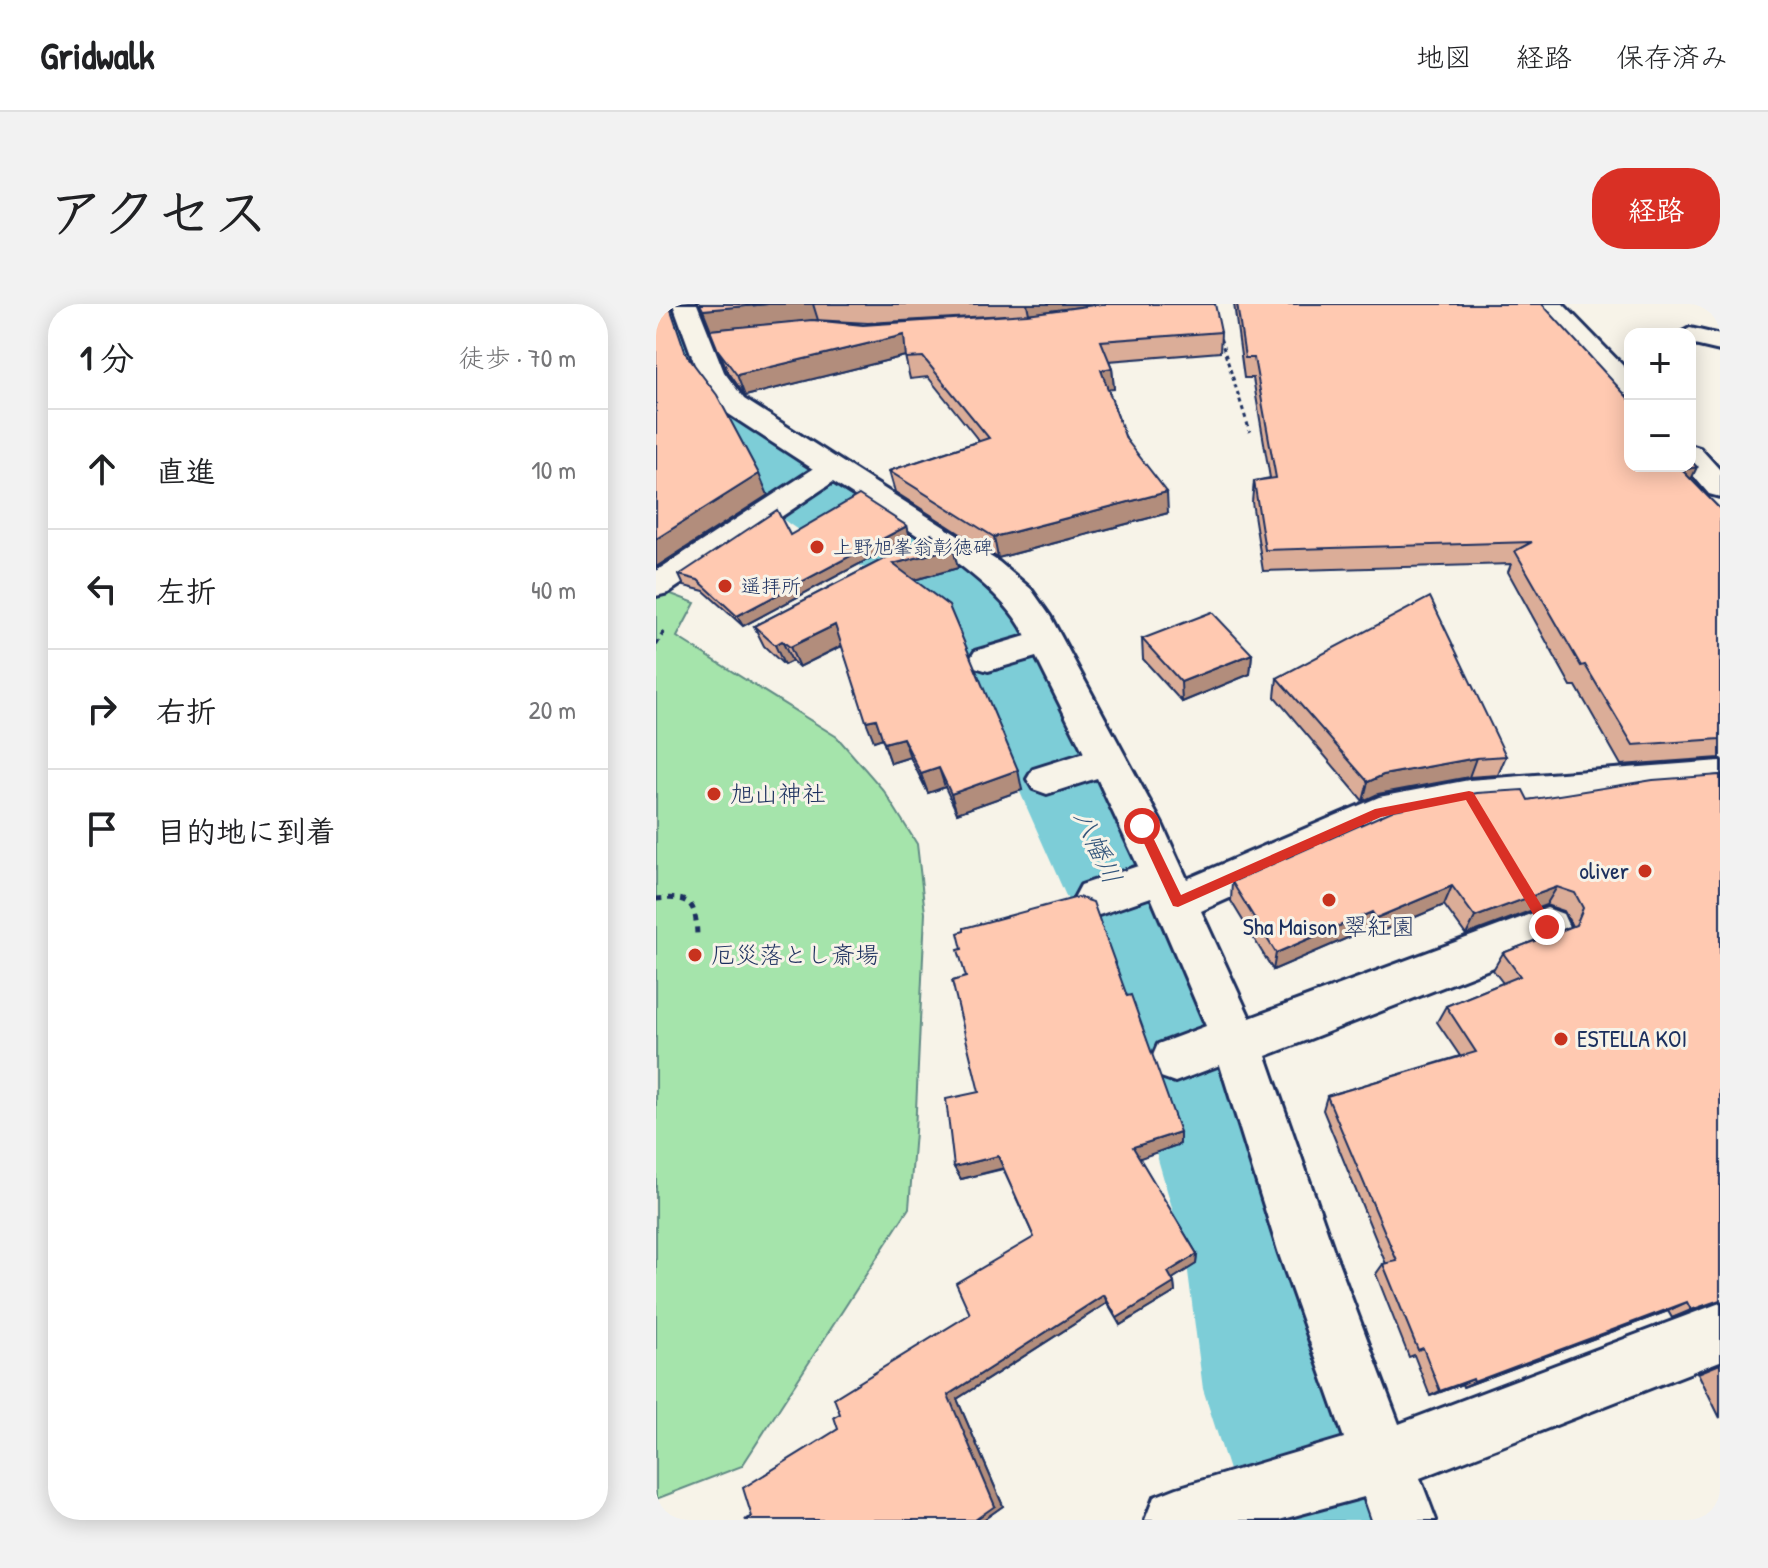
<!DOCTYPE html>
<html lang="ja">
<head>
<meta charset="utf-8">
<style>
	body { margin:0; font-family:"Patrick Hand","Klee One",sans-serif; background:#f2f2f2; color:#202124 }
	.controls { position:absolute; right:24px; top:24px; display:grid; overflow:hidden; border-radius:16px; box-shadow:0 4px 20px #0003 }
	.controls button { width:72px; height:72px; display:grid; place-items:center; padding:0; border:0; border-bottom:2px solid #e0e0e0; background:#fff; color:#202124; font:40px sans-serif }
	.stop { position:absolute; width:24px; height:24px; margin:-18px; border:6px solid #d93025; border-radius:50%; background:#fff }
	.stop.end { background:#d93025; border-color:#fff; box-shadow:0 2px 8px #0008 }
	.list { margin:0; padding:0; list-style:none }
	h2 { display:flex; justify-content:space-between; align-items:center; height:104px; margin:0; padding:0 32px; font-size:34px }
	h2 small { font-size:26px; font-weight:400; color:#757577 }
	.list li { display:grid; grid-template-columns:52px 1fr auto; gap:24px; align-items:center; box-sizing:border-box; height:120px; padding:0 32px; border-top:2px solid #e0e0e0 }
	.list b { display:block; font-size:30px; white-space:nowrap }
	.list em { font-size:26px; font-style:normal; color:#757577 }
	.icon { flex:none; width:44px; height:44px; fill:none; stroke:currentColor; stroke-width:2; stroke-linecap:round; stroke-linejoin:round }
	.map { position:relative; flex:none; width:1064px; height:1216px; overflow:hidden; border-radius:32px }
	header { display:flex; align-items:center; gap:48px; box-sizing:border-box; height:112px; padding:0 40px; background:#fff; border-bottom:2px solid #e0e0e0 }
	header strong { font-size:38px }
	nav { display:flex; gap:44px; margin-inline-start:auto; font-size:28px }
	.intro { display:flex; align-items:center; justify-content:space-between; box-sizing:border-box; height:192px; padding:0 48px }
	h1 { margin:0; font-size:56px }
	.button { padding:20px 36px; border-radius:32px; background:#d93025; color:#fff; font-size:28px; font-weight:700 }
	main { display:flex; gap:48px; padding:0 48px }
	aside { flex:1; background:#fff; border-radius:32px; box-shadow:0 4px 20px #0003 }
	.map>svg:first-child { display:block }
	.green { fill:#a5e4ab; stroke:#608a84; stroke-width:2 }
	.water { fill:#7dcdd7; stroke:#568ea7; stroke-width:2 }
	.lines { fill:none; stroke-linecap:round; stroke-linejoin:round }
	.river { fill:#7dcdd7; fill-rule:evenodd }
	.minor-casing { stroke:#1b2f5e; stroke-width:6 }
	.path-far2 { stroke:#1b2f5e; stroke-width:3; stroke-dasharray:4 4; stroke-linecap:butt }
	.path-far1 { stroke:#1b2f5e; stroke-width:4; stroke-dasharray:5 5; stroke-linecap:butt }
	.path { stroke:#1b2f5e; stroke-width:5; stroke-dasharray:6 6; stroke-linecap:butt }
	.minor { fill:#f7f3e8; fill-rule:evenodd }
	.wall { fill:#dbad98; stroke:#1b2f5e; stroke-width:2; fill-rule:evenodd }
	.shaded-wall { fill:#b28d7c; stroke:#1b2f5e; stroke-width:2 }
	.building { fill:#ffc9b1; stroke:#1b2f5e; stroke-width:2 }
	.route { fill:#d93025 }
	.poi-dot { fill:#c8321e; stroke:#f7f3e8; stroke-width:3 }
	.labels { text-anchor:middle; stroke-width:6; stroke-linejoin:round; paint-order:stroke }
	.far-poi-label { font-size:20px; fill:#1b2f5e; stroke:#f7f3e8; text-anchor:start }
	.poi-label { font-size:24px; fill:#1b2f5e; stroke:#f7f3e8; text-anchor:start }
	.water-label { font-size:26px; font-style:italic; fill:#34567c; stroke:#f7f3e8 }
</style>
</head>
<body>
<header>
<strong>Gridwalk</strong>
<nav><a>地図</a><a>経路</a><a>保存済み</a></nav>
</header>
<div class="intro"><h1>アクセス</h1><a class="button">経路</a></div>
<main>
<aside>
<h2>1 分<small>徒歩 · 70 m</small></h2>
<ul class="list">
<li><svg class="icon" aria-label="ahead" viewBox="0 0 24 24"><path d="M12 20V5M6 11l6-6 6 6"/></svg><div><b>直進</b></div><em>10 m</em></li>
<li><svg class="icon" aria-label="left" viewBox="0 0 24 24"><path d="M17 20v-9H6M10 6l-5 5 5 5"/></svg><div><b>左折</b></div><em>40 m</em></li>
<li><svg class="icon" aria-label="right" viewBox="0 0 24 24"><path d="M7 20v-9h11M14 6l5 5-5 5"/></svg><div><b>右折</b></div><em>20 m</em></li>
<li><svg class="icon" aria-label="arrive" viewBox="0 0 24 24"><path d="M6 21V4h12l-3 4 3 4H6"/></svg><div><b>目的地に到着</b></div></li>
</ul>
</aside>
<div class="map">
<svg width="1064" height="1216" viewBox="0 0 1064 1216">
	<rect width="100%" height="100%" fill="#f7f3e8"/>
	<filter id="ink" filterUnits="userSpaceOnUse"><feTurbulence type="fractalNoise" baseFrequency=".0125" numOctaves="2"/><feDisplacementMap in="SourceGraphic" scale="16" xChannelSelector="R" yChannelSelector="G"/><feConvolveMatrix kernelMatrix="1 2 1 2 8 2 1 2 1" color-interpolation-filters="sRGB"/></filter>
	<g filter="url(#ink)">
		<path class="green" d="M 10,288 L 39,299 L 21,333 L 181,433 L 228,487 L 261,540 L 269,609 L 259,828 L 253,904 L 86,1162 L 0,1195 L 0,293 Z"/>
		<path class="water" d="M 627,1085 L 686,1216 L 664,1216 Z"/>
		<g class="lines">
			<path class="river" d="M 0,0 L 23,1 L 33,15 L 54,76 L 82,105 L 203,192 L 303,246 L 350,278 L 382,321 L 523,584 L 597,734 L 678,952 L 707,1085 L 761,1216 L 589,1216 L 547,1085 L 530,952 L 467,734 L 422,619 L 293,328 C 262,285 189,257 145,228 C 95,194 40,150 0,104 Z"/>
			<defs>
				<g id="minor">
					<path d="M 17,0 L 41,0 L 68,68 L 88,95 L 343,258 L 375,285 L 394,312 L 507,522 L 531,575 L 723,493 L 813,476 L 1064,457 L 1064,487 L 813,506 L 731,523 L 545,607 L 594,714 L 891,604 L 907,610 L 913,623 L 907,636 L 610,752 L 679,950 L 743,1120 L 1064,999 L 1064,1057 L 764,1174 L 780,1216 L 716,1216 L 708,1193 L 623,1216 L 489,1216 L 498,1193 L 521,1184 L 688,1134 L 623,950 L 564,761 L 519,778 L 502,772 L 495,756 L 502,740 L 550,722 L 495,593 L 440,612 L 425,607 L 418,594 L 425,581 L 482,562 L 441,474 L 391,490 L 377,485 L 371,475 L 377,465 L 428,449 L 380,353 L 332,367 L 319,363 L 314,355 L 319,347 L 370,332 C 342,272 234,216 177,178 L 12,289 L 0,292 L 0,267 L 157,165 L 68,107 L 42,69 Z"/>
					<path d="M 882,0 L 907,0 L 974,69 L 974,92 L 965,90 Z"/>
					<path d="M 1034,24 L 1064,31 L 1064,47 L 1034,40 L 1034,30 L 1023,30 Z"/>
					<path d="M 1034,141 L 1044,144 L 1064,166 L 1064,193 L 1053,190 L 1029,162 L 1034,162 Z"/>
				</g>
			</defs>
			<use href="#minor" class="minor-casing"/>
			<path class="path-far2" d="M 562,27 L 594,128"/>
			<path class="path-far1" d="M 0,341 L 10,324"/>
			<path class="path" d="M 0,595 C 35,592 40,598 41,632"/>
			<use href="#minor" class="minor"/>
		</g>
		<g class="wall">
			<path d="M 44,0 L 445,0 L 565,28 L 564,48 L 453,57 L 456,64 L 458,85 L 452,85 L 470,135 L 512,209 L 342,254 L 239,188 L 233,167 L 323,137 L 272,73 L 254,75 L 249,52 L 89,92 L 71,66 ZM 349,11 L 207,21 L 159,16 L 212,19 Z"/>
			<path d="M 578,0 L 886,0 L 1035,176 L 1064,205 L 1064,454 L 965,461 L 920,382 L 915,382 L 852,268 L 855,260 L 607,267 L 596,198 L 598,177 L 614,174 L 597,74 L 588,74 Z"/>
			<path d="M 251,222 L 254,233 L 87,322 L 48,287 L 28,282 L 23,271 L 134,231 Z"/>
			<path d="M 276,230 L 302,264 L 258,276 L 366,486 L 301,509 L 289,483 L 272,489 L 254,453 L 235,459 L 226,434 L 218,437 L 186,342 L 143,363 L 136,357 L 128,361 L 108,342 L 98,322 Z"/>
			<path d="M 486,335 L 596,350 L 594,370 L 526,398 L 487,355 Z"/>
			<path d="M 621,374 L 850,452 L 842,471 L 813,473 L 722,490 L 707,497 L 619,393 Z"/>
			<path d="M 1064,471 L 1064,997 L 1016,1014 L 1012,1007 L 807,1083 L 806,1080 L 774,1092 L 758,1051 L 753,1053 L 720,970 L 727,960 L 730,960 L 667,806 L 671,792 L 804,752 L 781,718 L 790,702 L 847,679 L 837,666 L 847,649 L 916,622 L 908,607 L 890,601 L 810,631 L 788,601 L 714,632 L 710,626 L 617,666 L 575,597 L 576,578 L 872,496 Z"/>
			<path d="M 524,840 L 483,854 L 541,950 L 540,960 L 516,975 L 518,979 L 519,988 L 464,1021 L 451,999 L 301,1095 L 347,1202 L 327,1216 L 89,1216 L 96,1213 L 182,1125 L 184,1110 L 314,1010 L 378,933 L 347,865 L 305,875 L 298,863 Z"/>
			<path d="M 1064,1060 L 1064,1114 L 1042,1069 Z"/>
		</g>
		<g class="shaded-wall">
			<path d="M 112,0 L 157,0 L 162,16 L 55,26 L 47,6 Z"/>
			<path d="M 371,0 L 445,0 L 373,10 Z"/>
			<path d="M 248,31 L 253,51 L 89,92 L 81,71 Z"/>
			<path d="M 456,64 L 458,85 L 447,86 L 445,66 Z"/>
			<path d="M 1041,163 L 1031,184 L 1026,166 Z"/>
			<path d="M 103,170 L 112,191 L 0,263 L 0,235 Z"/>
			<path d="M 511,188 L 512,209 L 342,254 L 338,233 Z"/>
			<path d="M 251,222 L 254,233 L 87,322 L 81,312 Z"/>
			<path d="M 297,244 L 302,264 L 243,280 L 237,260 Z"/>
			<path d="M 179,321 L 187,341 L 143,363 L 134,343 Z"/>
			<path d="M 126,337 L 136,357 L 128,361 L 119,341 Z"/>
			<path d="M 596,350 L 594,370 L 526,398 L 525,378 Z"/>
			<path d="M 220,415 L 227,434 L 218,437 L 210,417 Z"/>
			<path d="M 247,434 L 254,453 L 235,459 L 228,439 Z"/>
			<path d="M 820,454 L 813,473 L 722,490 L 707,497 L 712,478 L 727,471 Z"/>
			<path d="M 283,464 L 289,483 L 272,489 L 265,470 Z"/>
			<path d="M 362,466 L 366,486 L 301,509 L 295,490 Z"/>
			<path d="M 796,582 L 788,601 L 714,632 L 720,614 Z"/>
			<path d="M 901,583 L 890,601 L 810,631 L 819,613 Z"/>
			<path d="M 716,608 L 710,626 L 617,666 L 620,649 Z"/>
			<path d="M 524,828 L 524,840 L 479,856 L 477,843 Z"/>
			<path d="M 342,852 L 348,864 L 305,875 L 298,863 Z"/>
			<path d="M 541,950 L 540,960 L 513,977 L 512,968 Z"/>
			<path d="M 518,979 L 519,988 L 464,1021 L 461,1014 Z"/>
			<path d="M 448,991 L 451,999 L 301,1095 L 347,1202 L 327,1216 L 319,1216 L 292,1091 Z"/>
			<path d="M 1064,996 L 1064,997 L 1016,1014 L 1035,1006 Z"/>
			<path d="M 1031,998 L 1012,1007 L 807,1083 L 818,1078 Z"/>
			<path d="M 817,1075 L 806,1080 L 774,1092 L 784,1087 Z"/>
		</g>
		<g class="building">
			<path d="M 0,0 L 13,0 L 30,50 L 61,91 L 103,170 L 0,235 Z"/>
			<path d="M 44,0 L 112,0 L 47,6 Z"/>
			<path d="M 446,0 L 559,0 L 565,28 L 445,37 L 456,64 L 445,66 L 470,135 L 511,188 L 338,233 L 233,167 L 333,134 L 267,53 L 250,54 L 248,31 L 81,71 L 62,46 L 54,26 L 156,16 L 207,21 L 371,10 Z"/>
			<path d="M 581,0 L 886,0 L 974,96 L 974,162 L 1034,162 L 1034,156 L 1041,163 L 1026,166 L 1064,205 L 1064,435 L 977,441 L 929,361 L 925,362 L 859,247 L 876,238 L 609,246 L 598,177 L 620,174 L 598,54 L 589,54 Z"/>
			<path d="M 203,191 L 251,222 L 81,312 L 42,276 L 23,271 L 121,206 L 134,231 Z"/>
			<path d="M 276,230 L 297,244 L 237,260 L 293,302 L 362,466 L 295,490 L 283,464 L 265,470 L 247,434 L 228,439 L 220,415 L 210,417 L 179,321 L 134,343 L 126,337 L 119,341 L 98,322 Z"/>
			<path d="M 774,293 L 850,452 L 820,454 L 727,471 L 712,478 L 621,374 Z"/>
			<path d="M 556,308 L 596,350 L 525,378 L 486,335 Z"/>
			<path d="M 1064,471 L 1064,996 L 1035,1006 L 1031,998 L 818,1078 L 817,1075 L 784,1087 L 767,1044 L 762,1046 L 727,960 L 741,957 L 671,792 L 820,748 L 790,702 L 864,672 L 847,649 L 920,621 L 927,604 L 919,589 L 901,583 L 819,613 L 796,582 L 720,614 L 716,608 L 620,649 L 576,578 L 738,506 L 821,489 L 867,486 L 872,496 L 997,476 Z"/>
			<path d="M 422,593 L 437,598 L 471,692 L 475,691 L 524,828 L 477,843 L 541,950 L 512,968 L 518,979 L 461,1014 L 448,991 L 292,1091 L 339,1202 L 319,1216 L 89,1216 L 96,1213 L 87,1184 L 182,1125 L 178,1113 L 184,1110 L 178,1094 L 314,1010 L 300,979 L 378,933 L 342,852 L 298,863 L 290,795 L 323,788 L 296,677 L 310,673 L 302,646 L 306,645 L 302,629 L 308,627 L 308,624 Z"/>
		</g>
	</g>
	<path class="route" d="M 813,487 L 817,488 L 896,619 L 896,627 L 887,627 L 810,496 L 725,513 L 522,603 L 517,602 L 480,522 L 481,519 L 490,519 L 525,591 L 719,505 Z"/>
	<g class="poi-dot">
		<circle cx="161" cy="243" r="8"/>
		<circle cx="69" cy="282" r="8"/>
		<circle cx="58" cy="490" r="8"/>
		<circle cx="989" cy="567" r="8"/>
		<circle cx="673" cy="596" r="8"/>
		<circle cx="39" cy="651" r="8"/>
		<circle cx="905" cy="735" r="8"/>
	</g>
	<g class="labels">
		<g class="far-poi-label">
			<text x="177" y="250">上野旭峯翁彰徳碑</text>
			<text x="85" y="289">遥拝所</text>
		</g>
		<g class="poi-label">
			<text x="74" y="498">旭山神社</text>
			<text x="973" y="575" text-anchor="end">oliver</text>
			<text x="673" y="631" text-anchor="middle">Sha Maison 翠紅園</text>
			<text x="55" y="659">厄災落とし斎場</text>
			<text x="921" y="743">ESTELLA KOI</text>
		</g>
		<g class="water-label">
			<text transform="translate(442 543) rotate(65)" y="9">八幡川</text>
		</g>
	</g>
</svg>
<div class="controls">
<button>+</button>
<button>−</button>
</div>
<div class="stop" style="left:486px;top:522px"></div>
<div class="stop end" style="left:891px;top:623px"></div>
</div>
</main>
</body>
</html>
